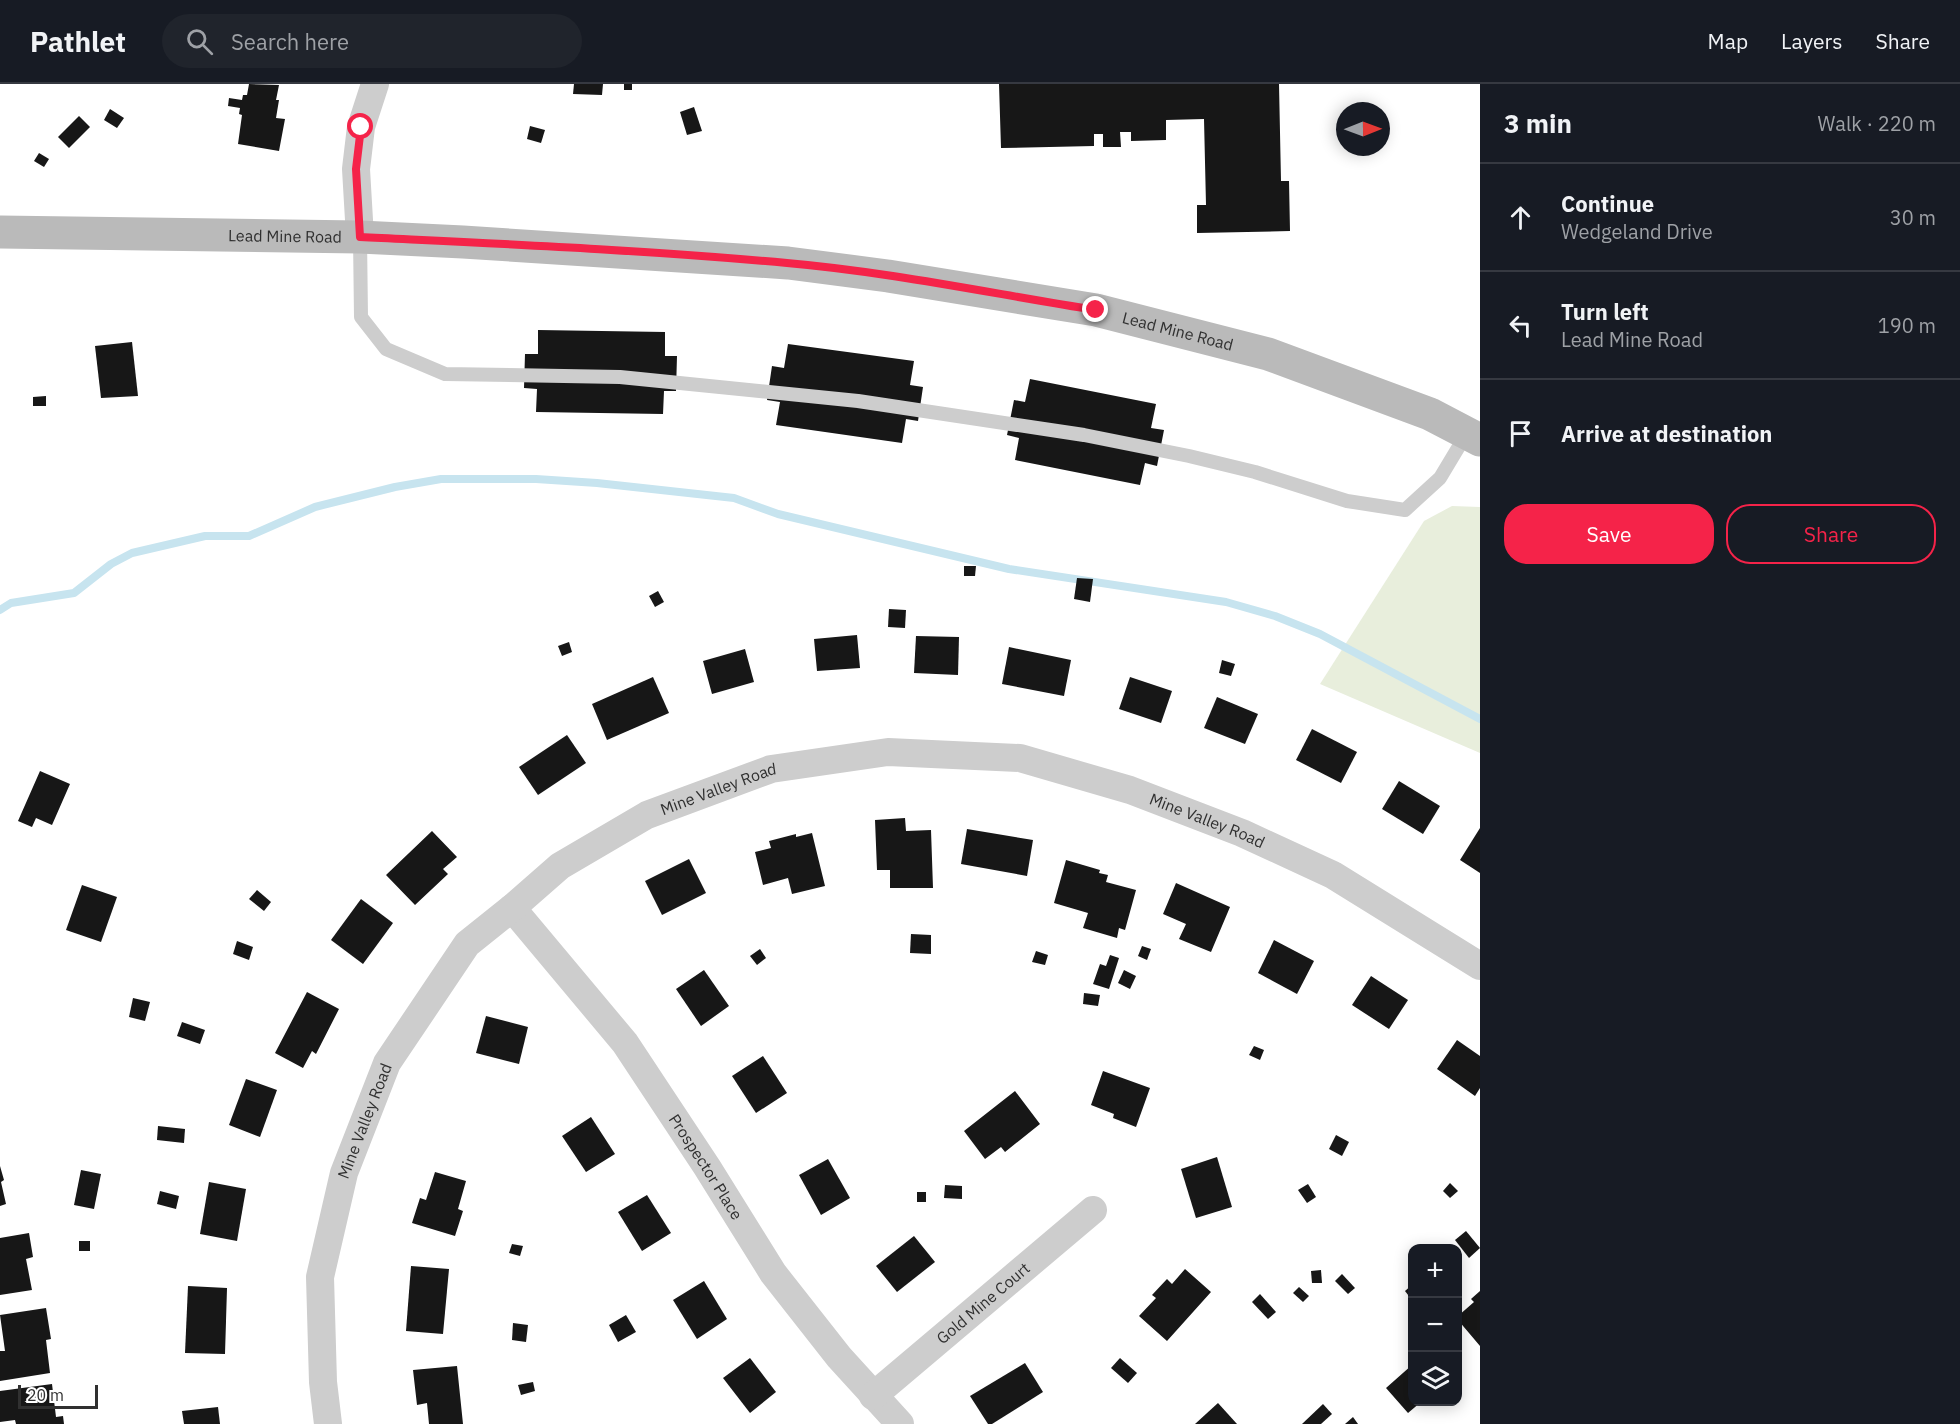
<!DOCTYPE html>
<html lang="en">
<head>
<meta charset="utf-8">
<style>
	body { margin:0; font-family:"IBM Plex Sans",sans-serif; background:#20242c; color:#f1f3f6 }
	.controls { position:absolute; right:18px; bottom:18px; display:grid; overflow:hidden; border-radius:12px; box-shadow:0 3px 15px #0003 }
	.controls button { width:54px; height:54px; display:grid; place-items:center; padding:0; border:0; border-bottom:2px solid #363941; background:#171b24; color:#f1f3f6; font:30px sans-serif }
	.compass { position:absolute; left:1336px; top:18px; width:54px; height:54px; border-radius:50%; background:#171b24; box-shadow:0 3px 15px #0003; rotate:89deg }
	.scale { position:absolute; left:18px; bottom:15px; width:80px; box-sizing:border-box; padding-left:6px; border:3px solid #303030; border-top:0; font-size:16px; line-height:21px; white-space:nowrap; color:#303030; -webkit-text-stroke:4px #fff; paint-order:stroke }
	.stop { position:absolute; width:18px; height:18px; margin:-14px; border:4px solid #f52349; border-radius:50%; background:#fff }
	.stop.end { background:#f52349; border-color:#fff; box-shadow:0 2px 6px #0008 }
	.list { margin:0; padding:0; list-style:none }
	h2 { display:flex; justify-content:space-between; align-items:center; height:78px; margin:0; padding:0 24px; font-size:26px }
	h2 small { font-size:20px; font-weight:400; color:#9ea1a6 }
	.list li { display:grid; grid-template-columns:39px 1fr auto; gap:18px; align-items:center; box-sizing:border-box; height:108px; padding:0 24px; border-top:2px solid #363941 }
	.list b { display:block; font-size:22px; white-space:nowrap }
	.list p { margin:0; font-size:20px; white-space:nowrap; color:#9ea1a6 }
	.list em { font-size:20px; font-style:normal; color:#9ea1a6 }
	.actions { display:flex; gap:12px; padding:18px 24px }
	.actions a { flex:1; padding:14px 0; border:2px solid #f52349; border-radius:24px; text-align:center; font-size:21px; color:#f52349 }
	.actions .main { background:#f52349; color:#fff }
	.icon { flex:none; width:33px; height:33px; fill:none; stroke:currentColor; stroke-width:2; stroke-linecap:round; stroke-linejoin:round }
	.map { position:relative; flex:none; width:1480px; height:1340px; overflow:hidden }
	header { display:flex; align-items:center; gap:36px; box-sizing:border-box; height:84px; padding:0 30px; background:#171b24; border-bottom:2px solid #363941 }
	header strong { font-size:28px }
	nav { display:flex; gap:33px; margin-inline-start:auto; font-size:21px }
	.search { width:420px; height:54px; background:#20242c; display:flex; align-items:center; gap:15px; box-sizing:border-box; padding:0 21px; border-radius:33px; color:#9ea1a6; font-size:22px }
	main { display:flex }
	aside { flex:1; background:#171b24 }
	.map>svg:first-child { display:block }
	.green { fill:#e8eedc }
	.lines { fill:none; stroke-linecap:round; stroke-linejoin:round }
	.stream { stroke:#c7e4ef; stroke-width:8 }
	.building { fill:#171717 }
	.lane { stroke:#cdcdcd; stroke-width:14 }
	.street { stroke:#cdcdcd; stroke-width:28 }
	.secondary { stroke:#bababa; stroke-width:33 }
	.route { stroke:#f52349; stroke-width:8 }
	.labels { text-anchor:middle; stroke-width:6; stroke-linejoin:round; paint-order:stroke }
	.street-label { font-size:16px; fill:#303030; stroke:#fff }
</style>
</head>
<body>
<header>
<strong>Pathlet</strong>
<div class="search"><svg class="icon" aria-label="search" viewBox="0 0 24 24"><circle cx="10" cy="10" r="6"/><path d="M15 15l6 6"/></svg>Search here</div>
<nav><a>Map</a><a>Layers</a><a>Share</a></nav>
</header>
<main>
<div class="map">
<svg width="1480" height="1340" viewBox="0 0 1480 1340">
	<rect width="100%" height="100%" fill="#fff"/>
	<path class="green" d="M 1452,422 L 1480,423 L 1480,669 L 1320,600 L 1424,437 Z"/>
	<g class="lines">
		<path class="stream" d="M 0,526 L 11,519 L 74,509 L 111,480 L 132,469 L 205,452 L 249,452 L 315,423 L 395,403 L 441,395 L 536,395 L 597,399 L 734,414 L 778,430 L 1009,485 L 1226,518 L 1275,532 L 1320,550 L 1480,635"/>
	</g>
	<g class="building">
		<path d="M 249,0 L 279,1 L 276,16 L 279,16 L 276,34 L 285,35 L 279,67 L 238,60 L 242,31 L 239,30 L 240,24 L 228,22 L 229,14 L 242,16 L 243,11 L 247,11 Z"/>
		<path d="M 574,0 L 603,0 L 602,11 L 573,10 Z"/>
		<rect x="624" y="0" width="8" height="6"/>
		<path d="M 999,0 L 1279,0 L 1281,97 L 1289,97 L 1290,147 L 1197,149 L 1197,121 L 1206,121 L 1204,35 L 1166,36 L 1166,56 L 1131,57 L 1131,48 L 1120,48 L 1121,63 L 1103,63 L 1103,50 L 1094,50 L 1094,62 L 1001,64 Z"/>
		<path d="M 694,23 L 702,47 L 687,51 L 680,28 Z"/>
		<path d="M 110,25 L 124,34 L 117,44 L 104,36 Z"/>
		<path d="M 79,32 L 90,43 L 69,64 L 58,53 Z"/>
		<path d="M 530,42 L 545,46 L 541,59 L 527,55 Z"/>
		<path d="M 39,69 L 49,75 L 44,83 L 34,77 Z"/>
		<path d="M 538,246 L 665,248 L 665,272 L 677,272 L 676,307 L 664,307 L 663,330 L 536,328 L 537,305 L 524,304 L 525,270 L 538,270 Z"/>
		<path d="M 132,258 L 138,312 L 101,314 L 95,262 Z"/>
		<path d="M 788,260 L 914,277 L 910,301 L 923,303 L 918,337 L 906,335 L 902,359 L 776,341 L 780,318 L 767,316 L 772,282 L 784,284 Z"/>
		<path d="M 1030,295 L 1156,320 L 1151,344 L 1164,346 L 1157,382 L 1145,379 L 1140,401 L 1015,376 L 1019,354 L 1007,351 L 1014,316 L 1025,318 Z"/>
		<path d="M 46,312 L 46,322 L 33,322 L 33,313 Z"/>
		<path d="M 964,482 L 976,482 L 975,492 L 964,492 Z"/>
		<path d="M 1077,494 L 1093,495 L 1090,518 L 1074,515 Z"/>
		<path d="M 658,507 L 664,518 L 655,523 L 649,512 Z"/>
		<path d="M 889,525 L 906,526 L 905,544 L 888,543 Z"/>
		<path d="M 857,551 L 860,584 L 817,587 L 814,555 Z"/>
		<path d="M 916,552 L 959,553 L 958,591 L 914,589 Z"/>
		<path d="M 569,558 L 572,568 L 562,572 L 558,562 Z"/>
		<path d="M 1009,563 L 1071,576 L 1064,612 L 1002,600 Z"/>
		<path d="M 745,565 L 754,598 L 712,610 L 703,577 Z"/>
		<path d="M 1222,576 L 1235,580 L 1231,592 L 1219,589 Z"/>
		<path d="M 653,593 L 669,629 L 607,656 L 592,620 Z"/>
		<path d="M 1130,593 L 1172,607 L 1161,639 L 1119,625 Z"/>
		<path d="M 1217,613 L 1258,630 L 1245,660 L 1204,644 Z"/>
		<path d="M 1312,645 L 1357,668 L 1341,699 L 1296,676 Z"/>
		<path d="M 567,651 L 586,679 L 538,711 L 519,683 Z"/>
		<path d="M 40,687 L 70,700 L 52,741 L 36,734 L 32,743 L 18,737 Z"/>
		<path d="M 1399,697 L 1440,722 L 1423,750 L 1382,725 Z"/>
		<path d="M 905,734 L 906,747 L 931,746 L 933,804 L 890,804 L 890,786 L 877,786 L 875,736 Z"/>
		<path d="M 1480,744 L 1480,789 L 1460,776 Z"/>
		<path d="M 967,745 L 1033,756 L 1027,792 L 961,780 Z"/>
		<path d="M 432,747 L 457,773 L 443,785 L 448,790 L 415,821 L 386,791 Z"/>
		<path d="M 812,749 L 825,802 L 792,810 L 788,794 L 763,801 L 755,768 L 771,764 L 769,757 L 796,750 L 796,753 Z"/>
		<path d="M 689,775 L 706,809 L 662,831 L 645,797 Z"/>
		<path d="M 1066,776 L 1100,786 L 1099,789 L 1108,791 L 1106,798 L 1136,806 L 1125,846 L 1119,844 L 1117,854 L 1083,844 L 1088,829 L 1054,819 Z"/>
		<path d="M 1176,799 L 1230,823 L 1211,868 L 1179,855 L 1186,840 L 1163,830 Z"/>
		<path d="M 82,801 L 117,813 L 101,858 L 66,846 Z"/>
		<path d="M 257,806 L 271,818 L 264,827 L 249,815 Z"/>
		<path d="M 361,815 L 393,839 L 363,880 L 331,856 Z"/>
		<path d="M 911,850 L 931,851 L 931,870 L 910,869 Z"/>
		<path d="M 1274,856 L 1314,877 L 1297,910 L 1258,889 Z"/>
		<path d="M 237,857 L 253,863 L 249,876 L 233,870 Z"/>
		<path d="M 1142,862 L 1151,865 L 1147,876 L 1138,872 Z"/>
		<path d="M 760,865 L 766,874 L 757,881 L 750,872 Z"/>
		<path d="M 1036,867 L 1048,871 L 1045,881 L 1032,878 Z"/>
		<path d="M 1110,871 L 1119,874 L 1109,905 L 1093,900 L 1100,880 L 1106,882 Z"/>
		<path d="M 704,886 L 729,922 L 701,942 L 676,905 Z"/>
		<path d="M 1124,886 L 1136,892 L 1130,905 L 1118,899 Z"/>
		<path d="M 1371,892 L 1408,916 L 1389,945 L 1352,921 Z"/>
		<path d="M 307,908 L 339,925 L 316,970 L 312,967 L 303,984 L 275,969 Z"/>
		<path d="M 1084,909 L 1100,911 L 1098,922 L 1083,920 Z"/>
		<path d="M 133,914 L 150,918 L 145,937 L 129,933 Z"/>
		<path d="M 486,932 L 528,943 L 519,980 L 476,969 Z"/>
		<path d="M 182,938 L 205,946 L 200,960 L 177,952 Z"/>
		<path d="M 1457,956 L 1480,972 L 1480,1004 L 1475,1012 L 1437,985 Z"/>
		<path d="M 1254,962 L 1264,966 L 1260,976 L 1249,971 Z"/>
		<path d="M 763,972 L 787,1009 L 756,1029 L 732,992 Z"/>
		<path d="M 1103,987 L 1150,1004 L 1136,1043 L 1113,1034 L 1114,1030 L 1091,1021 Z"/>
		<path d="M 246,995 L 277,1006 L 260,1053 L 229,1041 Z"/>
		<path d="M 1015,1007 L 1040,1040 L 1005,1068 L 1001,1063 L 985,1075 L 964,1047 Z"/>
		<path d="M 591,1033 L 615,1070 L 586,1088 L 562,1052 Z"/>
		<path d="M 158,1042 L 185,1045 L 184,1059 L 157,1056 Z"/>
		<path d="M 1336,1051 L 1349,1058 L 1342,1072 L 1329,1065 Z"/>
		<path d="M 1217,1073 L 1232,1123 L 1196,1134 L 1181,1085 Z"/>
		<path d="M 828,1075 L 850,1114 L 821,1131 L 799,1091 Z"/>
		<path d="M 0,1082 L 4,1096 L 1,1098 L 6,1120 L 0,1122 Z"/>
		<path d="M 81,1086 L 101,1090 L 94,1125 L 74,1121 Z"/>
		<path d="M 435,1088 L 466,1097 L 458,1125 L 463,1127 L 455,1152 L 412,1139 L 420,1114 L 426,1116 Z"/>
		<path d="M 209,1098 L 246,1105 L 237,1157 L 200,1150 Z"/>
		<path d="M 1450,1099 L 1458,1107 L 1450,1114 L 1443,1107 Z"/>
		<path d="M 1308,1100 L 1316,1113 L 1307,1119 L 1298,1106 Z"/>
		<path d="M 945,1101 L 962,1102 L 962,1115 L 944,1114 Z"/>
		<path d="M 160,1107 L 179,1112 L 176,1125 L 157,1120 Z"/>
		<rect x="917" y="1108" width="9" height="10"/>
		<path d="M 647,1111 L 671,1149 L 642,1167 L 618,1128 Z"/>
		<path d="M 1466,1147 L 1480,1164 L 1469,1174 L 1455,1156 Z"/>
		<path d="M 29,1149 L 33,1173 L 26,1175 L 32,1206 L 0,1211 L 0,1154 Z"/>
		<path d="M 914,1152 L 935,1178 L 897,1208 L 876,1182 Z"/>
		<rect x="79" y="1157" width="11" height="10"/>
		<path d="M 512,1160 L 523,1162 L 520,1172 L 509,1169 Z"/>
		<path d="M 411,1182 L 449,1185 L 443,1250 L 406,1247 Z"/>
		<path d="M 1185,1185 L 1211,1208 L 1167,1257 L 1139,1232 L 1156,1214 L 1152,1211 L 1167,1195 L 1172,1200 Z"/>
		<path d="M 1321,1186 L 1322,1199 L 1312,1199 L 1311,1187 Z"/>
		<path d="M 1342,1190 L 1355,1204 L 1348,1210 L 1335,1197 Z"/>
		<path d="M 704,1197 L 727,1235 L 697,1255 L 673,1216 Z"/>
		<path d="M 1412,1201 L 1412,1216 L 1405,1207 Z"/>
		<path d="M 188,1202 L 227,1204 L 225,1270 L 185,1269 Z"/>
		<path d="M 1299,1203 L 1309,1212 L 1303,1218 L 1293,1209 Z"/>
		<path d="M 1480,1207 L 1480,1262 L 1458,1236 L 1458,1232 L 1474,1218 L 1471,1215 Z"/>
		<path d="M 1260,1210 L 1276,1228 L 1268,1235 L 1252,1218 Z"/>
		<path d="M 46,1224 L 51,1255 L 46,1256 L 50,1289 L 0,1297 L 0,1267 L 5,1267 L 0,1231 Z"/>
		<path d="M 626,1231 L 636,1248 L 618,1258 L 609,1241 Z"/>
		<path d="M 513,1239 L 528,1241 L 526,1258 L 512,1256 Z"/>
		<path d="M 750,1274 L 776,1308 L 750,1329 L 723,1294 Z"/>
		<path d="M 1120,1274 L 1137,1289 L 1128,1299 L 1111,1284 Z"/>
		<path d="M 1025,1279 L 1043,1308 L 992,1340 L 988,1340 L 970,1312 Z"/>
		<path d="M 1412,1281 L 1412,1318 L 1421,1318 L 1408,1329 L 1386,1304 Z"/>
		<path d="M 457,1282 L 463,1340 L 429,1340 L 427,1319 L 417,1321 L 413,1286 Z"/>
		<path d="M 533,1298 L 535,1307 L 521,1311 L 518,1301 Z"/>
		<path d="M 52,1300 L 56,1333 L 63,1332 L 64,1340 L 16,1340 L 15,1336 L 0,1338 L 0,1307 Z"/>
		<path d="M 1218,1319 L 1237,1340 L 1195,1340 Z"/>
		<path d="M 1323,1320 L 1332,1330 L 1321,1340 L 1302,1340 Z"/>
		<path d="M 218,1323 L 220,1340 L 184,1340 L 182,1327 Z"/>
		<path d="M 1353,1333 L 1358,1340 L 1345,1340 Z"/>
	</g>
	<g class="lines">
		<path class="lane" d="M 360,153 L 361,233 L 386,265 L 445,290 L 620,293 L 858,317 L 1084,351 L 1189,372 L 1255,388 L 1347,417 L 1405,426 L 1440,394 L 1467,349"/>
		<g class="street">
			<path d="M 360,153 L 356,85 L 361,43 L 375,0"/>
			<path id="s1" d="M 512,824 L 625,959 L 707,1083 L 773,1189 L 839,1273 L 900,1340"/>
			<path id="s2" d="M 873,1312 L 1093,1126"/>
			<path id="s3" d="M 328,1340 L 323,1298 L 320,1193 L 344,1089 L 387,979 L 467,860 L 512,824 L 560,782 L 647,731 L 771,685 L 888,668 L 1020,674 L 1130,706 L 1242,749 L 1333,791 L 1480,882"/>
		</g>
		<path class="secondary" id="s4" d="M 0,148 L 360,153 L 463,158 L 788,179 L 888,192 L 1096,226 L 1268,270 L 1430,330 L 1480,356"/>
	</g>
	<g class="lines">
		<path class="route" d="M 361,43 L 356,85 L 360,153 C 503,160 645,166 787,179 C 890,188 994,210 1096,226"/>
	</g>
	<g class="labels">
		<g class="street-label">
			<text dy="6" stroke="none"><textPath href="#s4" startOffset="285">Lead Mine Road</textPath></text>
			<text dy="6" stroke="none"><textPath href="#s4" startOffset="1185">Lead Mine Road</textPath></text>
			<text dy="6" stroke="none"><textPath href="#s3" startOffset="814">Mine Valley Road</textPath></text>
			<text dy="6" stroke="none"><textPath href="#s3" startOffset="1318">Mine Valley Road</textPath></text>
			<text dy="6" stroke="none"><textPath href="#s3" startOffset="310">Mine Valley Road</textPath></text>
			<text dy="6" stroke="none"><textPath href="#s1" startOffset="324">Prospector Place</textPath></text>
			<text dy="6" stroke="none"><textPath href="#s2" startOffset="144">Gold Mine Court</textPath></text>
		</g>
	</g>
</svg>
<div class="controls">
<button>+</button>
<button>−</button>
<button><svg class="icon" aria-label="layers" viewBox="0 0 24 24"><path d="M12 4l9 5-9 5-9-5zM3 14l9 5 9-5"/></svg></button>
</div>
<svg class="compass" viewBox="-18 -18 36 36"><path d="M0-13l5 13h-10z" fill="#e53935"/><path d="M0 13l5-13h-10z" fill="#9ea1a6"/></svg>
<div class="scale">20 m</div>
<div class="stop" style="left:361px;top:43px"></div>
<div class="stop end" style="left:1096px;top:226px"></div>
</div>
<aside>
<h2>3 min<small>Walk · 220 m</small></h2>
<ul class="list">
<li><svg class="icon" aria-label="ahead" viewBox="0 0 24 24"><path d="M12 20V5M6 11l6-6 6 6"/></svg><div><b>Continue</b><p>Wedgeland Drive</p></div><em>30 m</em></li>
<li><svg class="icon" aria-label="left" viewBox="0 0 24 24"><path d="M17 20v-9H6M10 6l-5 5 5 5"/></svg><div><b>Turn left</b><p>Lead Mine Road</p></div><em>190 m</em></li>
<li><svg class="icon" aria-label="arrive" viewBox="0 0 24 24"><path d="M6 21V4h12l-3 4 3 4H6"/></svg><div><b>Arrive at destination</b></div></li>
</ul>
<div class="actions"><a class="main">Save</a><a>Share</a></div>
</aside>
</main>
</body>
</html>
